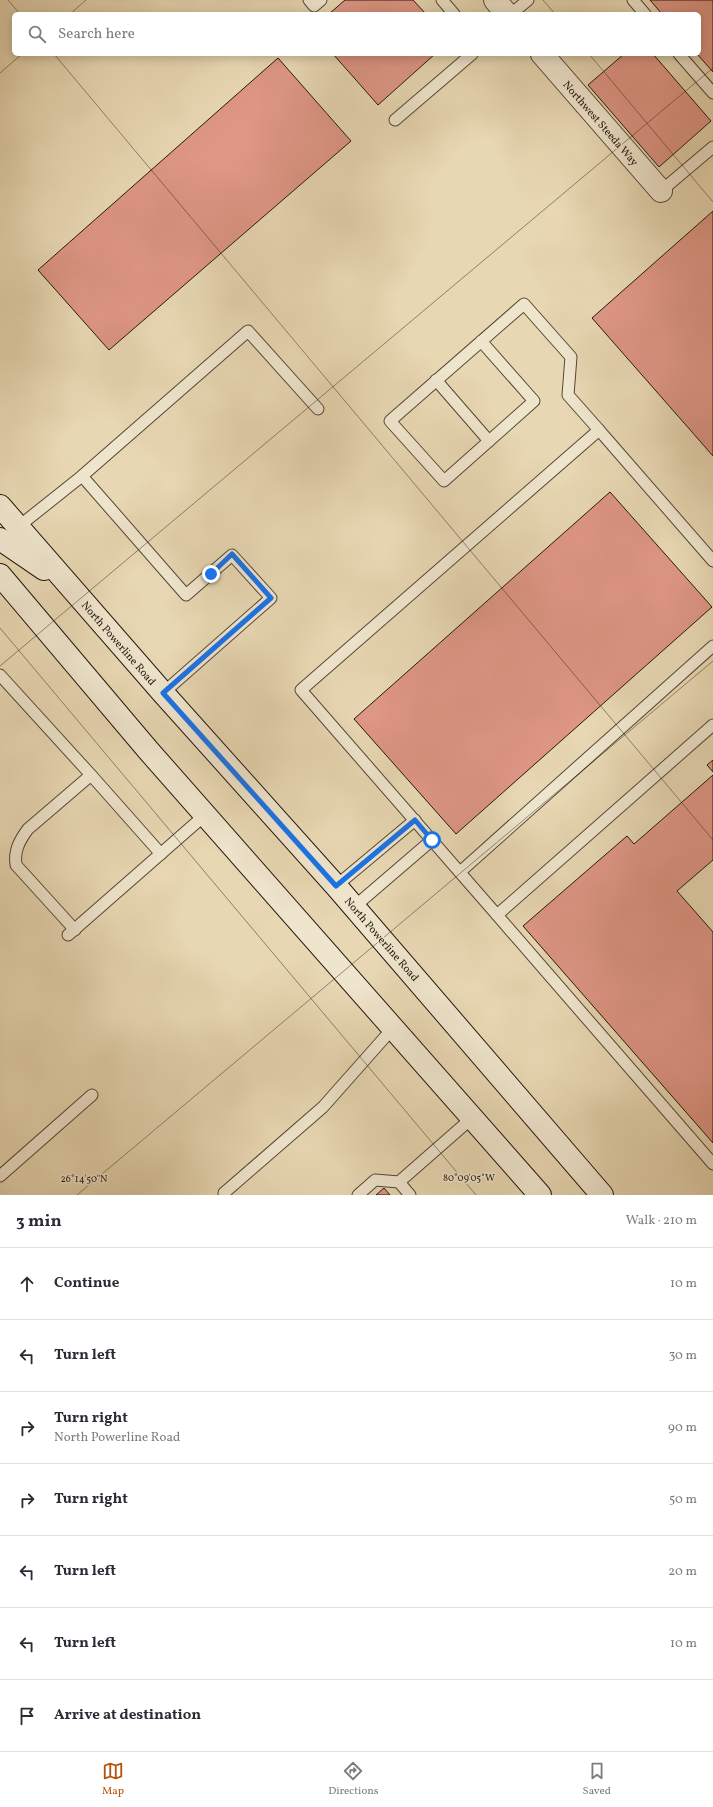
<!DOCTYPE html>
<html lang="en">
<head>
<meta charset="utf-8">
<style>
	body { margin:0; font-family:Vollkorn,serif; background:#f2f2f3; color:#2b2b33 }
	.stop { position:absolute; width:12px; height:12px; margin:-9px; border:3px solid #1a73e8; border-radius:50%; background:#fff }
	.stop.end { background:#1a73e8; border-color:#fff; box-shadow:0 1px 4px #0008 }
	.list { margin:0; padding:0; list-style:none }
	h2 { display:flex; justify-content:space-between; align-items:center; height:52px; margin:0; padding:0 16px; font-size:17px }
	h2 small { font-size:13px; font-weight:400; color:#7c7c81 }
	.list li { display:grid; grid-template-columns:26px 1fr auto; gap:12px; align-items:center; box-sizing:border-box; height:72px; padding:0 16px; border-top:1px solid #e1e1e2 }
	.list b { display:block; font-size:15px; white-space:nowrap }
	.list p { margin:0; font-size:13px; white-space:nowrap; color:#7c7c81 }
	.list em { font-size:13px; font-style:normal; color:#7c7c81 }
	.icon { flex:none; width:22px; height:22px; fill:none; stroke:currentColor; stroke-width:2; stroke-linecap:round; stroke-linejoin:round }
	.map { position:relative; flex:none; width:713px; height:1195px; overflow:hidden }
	.search { position:absolute; background:#fff; box-shadow:0 2px 10px #0003; left:12px; right:12px; top:12px; height:44px; display:flex; align-items:center; gap:10px; box-sizing:border-box; padding:0 14px; border-radius:6px; color:#7c7c81; font-size:15px }
	.sheet { height:556px; background:#fff }
	nav { display:flex; justify-content:space-around; align-items:center; box-sizing:border-box; height:56px; border-top:1px solid #e1e1e2; background:#fff; font-size:11px; color:#7c7c81 }
	nav a { display:grid; justify-items:center; gap:2px }
	nav .on { color:#b45309 }
	.map>svg:first-child { display:block }
	.building { fill:#de9685; stroke:#24160e }
	.lines { fill:none; stroke-linecap:round; stroke-linejoin:round }
	.lane-casing { stroke:#554637; stroke-width:13 }
	.street-casing { stroke:#554637; stroke-width:24 }
	.secondary-casing { stroke:#24160e; stroke-width:24 }
	.lane { stroke:#efe5cd; stroke-width:11 }
	.street { stroke:#efe5cd; stroke-width:22 }
	.secondary { stroke:#efe5cd; stroke-width:22 }
	.route { stroke:#1a73e8; stroke-width:5 }
	.ticks { fill:none; stroke:#24160e; stroke-width:1; stroke-opacity:0.45 }
	.labels { text-anchor:middle; stroke-width:3; stroke-linejoin:round; paint-order:stroke }
	.street-label { font-size:11px; fill:#24160e; stroke:#efe5cd }
	.ticks-label { font-size:10px; text-anchor:middle; fill:#24160e; stroke:#efe5cd; stroke-width:3; stroke-linejoin:round; paint-order:stroke }
</style>
</head>
<body>
<div class="map">
<svg width="713" height="1195" viewBox="0 0 713 1195">
	<rect width="100%" height="100%" fill="#e7d7b2"/>
	<filter id="stains"><feTurbulence type="fractalNoise" baseFrequency=".005" numOctaves="4"/><feColorMatrix values="0 0 0 0 .2 0 0 0 0 .09 0 0 0 0 .02 0 0 0 .5 -.17"/></filter>
	<radialGradient id="worn" r=".72"><stop offset=".6" stop-color="#630" stop-opacity="0"/><stop offset="1" stop-color="#630" stop-opacity=".3"/></radialGradient>
	<g class="building">
		<path d="M 345,0 L 413,0 L 426,14 L 329,14 Z"/>
		<path d="M 650,0 L 713,0 L 713,72 L 697,54 L 699,54 L 699,14 L 662,14 Z"/>
		<path d="M 333,54 L 435,54 L 378,105 Z"/>
		<path d="M 624,54 L 653,54 L 711,121 L 659,167 L 588,85 Z"/>
		<path d="M 278,58 L 351,141 L 109,350 L 38,270 Z"/>
		<path d="M 713,211 L 713,456 L 592,318 Z"/>
		<path d="M 610,492 L 712,607 L 456,834 L 354,719 Z"/>
		<path d="M 713,760 L 713,772 L 707,765 Z"/>
		<path d="M 713,775 L 713,860 L 677,891 L 713,932 L 713,1143 L 523,926 L 627,836 L 634,844 Z"/>
		<path d="M 384,1188 L 390,1195 L 376,1195 Z"/>
	</g>
	<g class="lines">
		<defs>
			<g id="lane">
				<path d="M 309,0 L 314,6 L 321,0"/>
				<path d="M 442,0 L 454,14"/>
				<path d="M 633,0 L 645,14"/>
				<path d="M 511,14 L 528,0"/>
				<path d="M 679,54 L 713,93"/>
				<path d="M 395,120 L 472,54"/>
				<path d="M 661,191 L 713,147"/>
				<path d="M 481,341 L 534,401 L 444,481 L 390,421 L 524,304 L 571,357 L 568,395 L 599,430"/>
				<path d="M 436,380 L 489,441"/>
				<path d="M 82,476 L 248,331 L 318,409"/>
				<path d="M 18,527 L 82,476 L 186,595 L 232,555 L 271,598 L 163,693"/>
				<path d="M 0,675 L 91,775"/>
				<path d="M 713,725 L 497,915 L 713,1164"/>
				<path d="M 460,872 L 713,646"/>
				<path d="M 336,886 L 415,820"/>
				<path d="M 354,907 L 432,840"/>
				<path d="M 497,915 L 301,690 L 599,430 L 713,561"/>
				<path d="M 75,930 L 16,865 C 14,851 19,841 28,829 L 91,775 L 161,854"/>
				<path d="M 68,935 L 205,815"/>
				<path d="M 0,1176 L 92,1095"/>
				<path d="M 224,1193 L 323,1107 L 393,1028"/>
				<path d="M 358,1195 L 375,1180 L 399,1182"/>
				<path d="M 410,1195 L 399,1182 L 472,1118"/>
			</g>
			<g id="street">
				<path d="M 495,0 L 507,14"/>
				<path d="M 542,54 L 661,191"/>
			</g>
			<g id="secondary">
				<path d="M 0,506 L 163,693 L 336,886 L 602,1195"/>
				<path d="M 0,539 L 44,569"/>
				<path d="M 0,575 L 148,750 L 540,1195"/>
			</g>
		</defs>
		<use href="#lane" class="lane-casing"/>
		<use href="#street" class="street-casing"/>
		<use href="#secondary" class="secondary-casing"/>
		<use href="#lane" class="lane"/>
		<use href="#street" class="street"/>
		<use href="#secondary" class="secondary"/>
	</g>
	<g class="lines">
		<path class="route" d="M 211,574 L 232,554 L 271,598 L 163,693 L 336,886 L 415,820 L 432,840"/>
	</g>
	<path class="ticks" d="M 8,0 L 20,14M 543,0 L 555,14M 70,14 L 86,0M 54,54 L 713,840M 589,54 L 713,202M 0,73 L 22,54M 0,628 L 476,1195M 0,666 L 713,68M 77,1195 L 713,661"/>
	<g class="labels">
		<g class="street-label">
			<text transform="translate(601 123) rotate(49)" y="4">Northwest Steeda Way</text>
			<text transform="translate(119 643) rotate(49)" y="4">North Powerline Road</text>
			<text transform="translate(382 939) rotate(49)" y="4">North Powerline Road</text>
		</g>
	</g>
	<g class="ticks-label">
		<text x="469" y="1181">80°09'05"W</text>
		<text x="84" y="1182">26°14'50"N</text>
	</g>
	<rect width="100%" height="100%" filter="url(#stains)"/>
	<rect width="100%" height="100%" fill="url(#worn)"/>
</svg>
<div class="stop" style="left:432px;top:840px"></div>
<div class="stop end" style="left:211px;top:574px"></div>
<div class="search"><svg class="icon" aria-label="search" viewBox="0 0 24 24"><circle cx="10" cy="10" r="6"/><path d="M15 15l6 6"/></svg>Search here</div>
</div>
<section class="sheet">
<h2>3 min<small>Walk · 210 m</small></h2>
<ul class="list">
<li><svg class="icon" aria-label="ahead" viewBox="0 0 24 24"><path d="M12 20V5M6 11l6-6 6 6"/></svg><div><b>Continue</b></div><em>10 m</em></li>
<li><svg class="icon" aria-label="left" viewBox="0 0 24 24"><path d="M17 20v-9H6M10 6l-5 5 5 5"/></svg><div><b>Turn left</b></div><em>30 m</em></li>
<li><svg class="icon" aria-label="right" viewBox="0 0 24 24"><path d="M7 20v-9h11M14 6l5 5-5 5"/></svg><div><b>Turn right</b><p>North Powerline Road</p></div><em>90 m</em></li>
<li><svg class="icon" aria-label="right" viewBox="0 0 24 24"><path d="M7 20v-9h11M14 6l5 5-5 5"/></svg><div><b>Turn right</b></div><em>50 m</em></li>
<li><svg class="icon" aria-label="left" viewBox="0 0 24 24"><path d="M17 20v-9H6M10 6l-5 5 5 5"/></svg><div><b>Turn left</b></div><em>20 m</em></li>
<li><svg class="icon" aria-label="left" viewBox="0 0 24 24"><path d="M17 20v-9H6M10 6l-5 5 5 5"/></svg><div><b>Turn left</b></div><em>10 m</em></li>
<li><svg class="icon" aria-label="arrive" viewBox="0 0 24 24"><path d="M6 21V4h12l-3 4 3 4H6"/></svg><div><b>Arrive at destination</b></div></li>
</ul>
</section>
<nav>
<a class="on"><svg class="icon" aria-label="map" viewBox="0 0 24 24"><path d="M3 6l6-2 6 2 6-2v14l-6 2-6-2-6 2zM9 4v14M15 6v14"/></svg>Map</a>
<a><svg class="icon" aria-label="directions" viewBox="0 0 24 24"><path d="M12 3l9 9-9 9-9-9zM9 14v-3h6M13 9l2 2-2 2"/></svg>Directions</a>
<a><svg class="icon" aria-label="saved" viewBox="0 0 24 24"><path d="M7 4h10v16l-5-4-5 4z"/></svg>Saved</a>
</nav>
</body>
</html>
